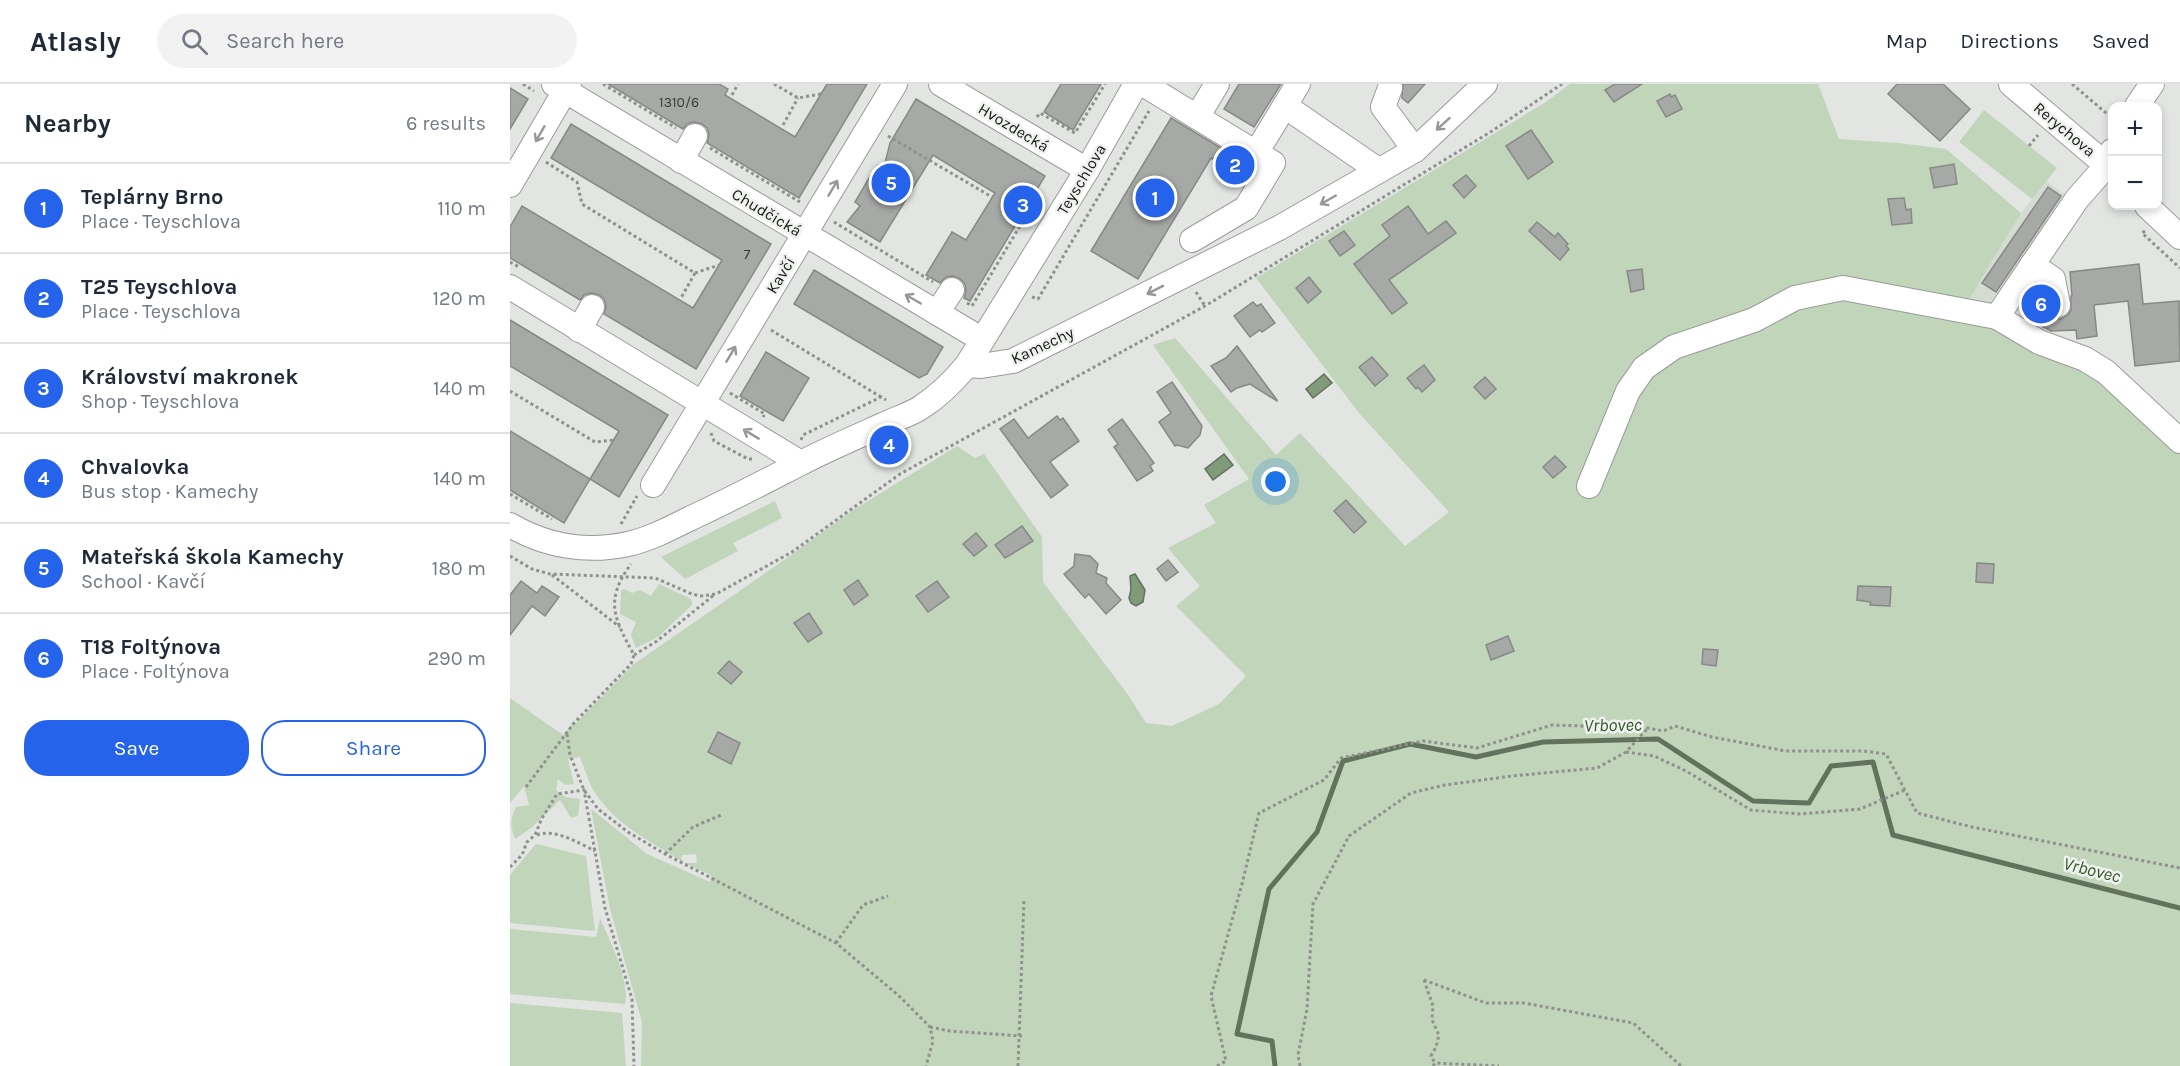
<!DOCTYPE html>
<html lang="en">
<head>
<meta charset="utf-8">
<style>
	body { margin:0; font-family:Karla,sans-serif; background:#f2f2f3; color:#1f2937 }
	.controls { position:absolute; right:18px; top:18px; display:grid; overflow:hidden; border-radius:12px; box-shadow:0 3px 9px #0003 }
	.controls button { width:54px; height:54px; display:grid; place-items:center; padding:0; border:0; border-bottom:2px solid #e0e1e3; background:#fff; color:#1f2937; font:30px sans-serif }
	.you { position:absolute; left:766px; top:398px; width:21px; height:21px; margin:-15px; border:4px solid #fff; border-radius:50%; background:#1a73e8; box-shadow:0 0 0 9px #1a73e833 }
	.badge { display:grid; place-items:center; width:39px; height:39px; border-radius:50%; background:#2563eb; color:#fff; font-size:20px; font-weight:700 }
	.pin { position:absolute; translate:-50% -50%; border:3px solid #fff; box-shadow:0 2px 6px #0006 }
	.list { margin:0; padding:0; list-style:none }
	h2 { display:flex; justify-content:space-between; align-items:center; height:78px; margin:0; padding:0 24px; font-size:26px }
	h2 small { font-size:20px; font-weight:400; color:#747a83 }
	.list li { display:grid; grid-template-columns:39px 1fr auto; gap:18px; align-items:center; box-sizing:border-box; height:90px; padding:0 24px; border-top:2px solid #e0e1e3 }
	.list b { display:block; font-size:22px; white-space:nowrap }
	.list p { margin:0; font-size:20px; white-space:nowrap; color:#747a83 }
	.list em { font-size:20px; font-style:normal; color:#747a83 }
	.actions { display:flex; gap:12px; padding:18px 24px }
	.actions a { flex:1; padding:14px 0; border:2px solid #2563eb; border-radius:24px; text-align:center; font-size:21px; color:#2563eb }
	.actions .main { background:#2563eb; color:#fff }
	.icon { flex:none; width:33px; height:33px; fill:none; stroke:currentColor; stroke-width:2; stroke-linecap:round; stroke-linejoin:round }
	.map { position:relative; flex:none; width:1670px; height:982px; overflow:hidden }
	header { display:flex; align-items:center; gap:36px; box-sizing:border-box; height:84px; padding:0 30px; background:#fff; border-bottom:2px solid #e0e1e3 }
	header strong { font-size:28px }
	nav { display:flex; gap:33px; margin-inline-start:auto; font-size:21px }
	.search { width:420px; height:54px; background:#f2f2f3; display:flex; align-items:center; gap:15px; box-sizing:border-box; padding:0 21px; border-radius:33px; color:#747a83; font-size:22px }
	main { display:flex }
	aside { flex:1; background:#fff }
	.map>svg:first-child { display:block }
	.built { fill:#d4dcd2 }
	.green { fill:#c0d5ba }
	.water { fill:#819a7a; stroke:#61735c; stroke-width:1.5 }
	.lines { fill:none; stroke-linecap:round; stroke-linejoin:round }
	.stream { stroke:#61735c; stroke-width:5 }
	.building { fill:#a6a9a5; stroke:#868986; stroke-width:1.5 }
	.minor-casing { stroke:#999c98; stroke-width:26 }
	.path { stroke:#8f918e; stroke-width:3; stroke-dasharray:3 3; stroke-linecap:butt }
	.minor { stroke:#fff; stroke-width:24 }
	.oneway { stroke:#979797 }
	.labels { text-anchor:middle; stroke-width:5; stroke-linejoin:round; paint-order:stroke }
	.number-label { font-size:14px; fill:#3b3c3a }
	.street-label { font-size:16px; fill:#171817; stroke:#eff2ee }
	.water-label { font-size:18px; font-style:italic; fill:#335829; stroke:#eff2ee }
</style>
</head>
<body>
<header>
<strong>Atlasly</strong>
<div class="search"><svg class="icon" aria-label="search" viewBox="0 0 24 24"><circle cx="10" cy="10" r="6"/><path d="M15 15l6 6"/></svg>Search here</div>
<nav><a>Map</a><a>Directions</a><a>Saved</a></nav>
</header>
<main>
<aside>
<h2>Nearby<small>6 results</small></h2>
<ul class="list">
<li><span class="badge">1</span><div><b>Teplárny Brno</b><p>Place · Teyschlova</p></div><em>110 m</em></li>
<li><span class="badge">2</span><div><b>T25 Teyschlova</b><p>Place · Teyschlova</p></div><em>120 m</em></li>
<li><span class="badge">3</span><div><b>Království makronek</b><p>Shop · Teyschlova</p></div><em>140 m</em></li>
<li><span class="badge">4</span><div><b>Chvalovka</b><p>Bus stop · Kamechy</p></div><em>140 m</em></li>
<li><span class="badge">5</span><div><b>Mateřská škola Kamechy</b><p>School · Kavčí</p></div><em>180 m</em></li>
<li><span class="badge">6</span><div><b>T18 Foltýnova</b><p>Place · Foltýnova</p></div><em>290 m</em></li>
</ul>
<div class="actions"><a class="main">Save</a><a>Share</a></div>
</aside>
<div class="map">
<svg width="1670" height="982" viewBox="0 0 1670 982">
	<rect width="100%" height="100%" fill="#e2e5e1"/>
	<path class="built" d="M 1536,97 L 1573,124 L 1489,241 L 1450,230 L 1511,129 Z"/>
	<g class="green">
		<path d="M 1060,0 L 1308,0 L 1329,55 L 1389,59 L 1436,65 L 1511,129 L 1451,229 L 1586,287 L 1670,368 L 1670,982 L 131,982 L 132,938 L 100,825 L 81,725 L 137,770 L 200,798 L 201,791 L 174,779 L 187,779 L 186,770 L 172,771 L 171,774 L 173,778 C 139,756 103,740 82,704 C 77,694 74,683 70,673 L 58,675 L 64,700 L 55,701 L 48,695 L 46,706 L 55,713 L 70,715 L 68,732 L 61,734 L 50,716 L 21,744 L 5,755 C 0,742 0,735 6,723 L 19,721 L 14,702 L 0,719 L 0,614 L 53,651 L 63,639 L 66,639 L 124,580 L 277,474 L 340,428 L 447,362 L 465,374 L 474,370 L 532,453 L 533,498 L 619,612 L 636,639 L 662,642 L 709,620 L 736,592 L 666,522 L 690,502 L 658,464 L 706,439 L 694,421 L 739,395 L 643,261 L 665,254 L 766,371 L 790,349 L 895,462 L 939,428 L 849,329 L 746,194 L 1036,18 Z"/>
		<path d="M 1474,26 L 1547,84 L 1522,115 L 1449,58 Z"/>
		<path d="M 265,417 L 272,434 L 223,459 L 228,467 L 175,495 L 151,473 Z"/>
		<path d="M 149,500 L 181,515 L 182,521 L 148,553 L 126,564 L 121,551 L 126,538 L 110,530 L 111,507 L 114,505 L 122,509 L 130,506 L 141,512 Z"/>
		<path d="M 26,760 L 76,772 L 85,847 L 0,839 L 0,791 Z"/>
		<path d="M 90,834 C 100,858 120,895 115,920 L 0,910 L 0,845 L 86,853 Z"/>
		<path d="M 0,919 L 112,929 L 116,982 L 0,982 Z"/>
	</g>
	<g class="water">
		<path d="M 814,290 L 822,299 L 803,314 L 796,305 Z"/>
		<path d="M 714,370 L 723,381 L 703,396 L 695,385 Z"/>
		<path d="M 625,490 L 635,506 L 633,518 L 626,522 L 621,519 L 619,514 L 621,506 L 620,492 Z"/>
	</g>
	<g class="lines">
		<path class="stream" d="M 765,982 L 762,957 L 727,950 L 759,805 L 807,748 L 833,677 L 900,660 L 966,673 L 1033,658 L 1148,655 L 1243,717 L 1299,719 L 1321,682 L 1363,678 L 1383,751 L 1670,824"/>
	</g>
	<g class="building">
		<path d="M 98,0 L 209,0 L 218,5 L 215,11 L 285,53 L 317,0 L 357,0 L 289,114 L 197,59 L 199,51 L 197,44 L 192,40 L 184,38 L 177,40 L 173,45 Z"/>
		<path d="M 551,0 L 591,0 L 563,46 L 534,28 Z"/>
		<path d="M 729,0 L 771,0 L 744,43 L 714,25 Z"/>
		<path d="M 893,0 L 915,0 L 898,19 L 892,14 Z"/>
		<path d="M 1105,0 L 1132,0 L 1104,18 L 1095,6 Z"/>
		<path d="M 1387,0 L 1433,0 L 1460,25 L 1430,57 L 1378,10 Z"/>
		<path d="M 0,4 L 18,15 L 0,45 Z"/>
		<path d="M 1160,10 L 1161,13 L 1165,11 L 1172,25 L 1156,33 L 1147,17 Z"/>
		<path d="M 406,15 L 535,92 L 460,217 L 454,214 L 456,207 L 455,200 L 449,194 L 443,192 L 436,193 L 430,199 L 416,191 L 442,148 L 456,156 L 485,109 L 423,71 L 370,158 L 337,138 L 350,122 L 345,118 L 365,84 L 368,81 L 374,83 L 380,59 Z"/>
		<path d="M 661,34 L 736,79 L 729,91 L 701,74 L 628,195 L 581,167 Z"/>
		<path d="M 61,40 L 261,160 L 186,285 L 94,230 L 96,222 L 94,215 L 89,211 L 81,209 L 74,211 L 70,216 L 0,174 L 0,143 L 12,122 L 183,224 L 212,176 L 41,74 Z"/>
		<path d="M 1021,46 L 1043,78 L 1018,95 L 996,62 Z"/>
		<path d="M 1444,80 L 1447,100 L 1424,104 L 1420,84 Z"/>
		<path d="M 956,91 L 966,102 L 954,114 L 943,101 Z"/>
		<path d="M 1538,103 L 1551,112 L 1486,208 L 1472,199 Z"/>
		<path d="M 1394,114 L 1396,126 L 1401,125 L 1402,139 L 1382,141 L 1378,115 Z"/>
		<path d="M 898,122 L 918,150 L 936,137 L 946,149 L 879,196 L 897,219 L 882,230 L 844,180 L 880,152 L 872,141 Z"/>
		<path d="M 1027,138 L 1045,153 L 1048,149 L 1058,160 L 1056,162 L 1059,165 L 1050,176 L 1019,147 Z"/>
		<path d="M 834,147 L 845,161 L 830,172 L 819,157 Z"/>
		<path d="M 1629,180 L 1633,220 L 1669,217 L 1670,277 L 1625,282 L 1618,217 L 1584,221 L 1587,252 L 1567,255 L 1566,246 L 1541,247 L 1526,239 L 1524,214 L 1532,213 L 1537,230 L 1544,235 L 1551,235 L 1558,231 L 1561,226 L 1561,212 L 1562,212 L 1560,188 Z"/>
		<path d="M 1132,185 L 1134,205 L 1121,208 L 1117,187 Z"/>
		<path d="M 304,186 L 433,263 L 417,290 L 409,294 L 284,220 Z"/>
		<path d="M 799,193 L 811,208 L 798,219 L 786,204 Z"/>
		<path d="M 743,218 L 747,222 L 751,220 L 765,239 L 752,248 L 750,246 L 740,253 L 724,232 Z"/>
		<path d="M 0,236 L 158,331 L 109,413 L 80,395 L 109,347 L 0,282 Z"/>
		<path d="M 727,262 L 767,316 L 767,317 L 740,300 L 727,304 L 721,308 L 701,282 L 716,274 Z"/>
		<path d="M 256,268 L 299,294 L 273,337 L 230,312 Z"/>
		<path d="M 862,273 L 878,291 L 865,302 L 849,283 Z"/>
		<path d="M 914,281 L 925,296 L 912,308 L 908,303 L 906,305 L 897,294 Z"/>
		<path d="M 975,293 L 986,305 L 975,315 L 964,303 Z"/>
		<path d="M 662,298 L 692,342 L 690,351 L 678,364 L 667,361 L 665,362 L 649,338 L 661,329 L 647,308 Z"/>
		<path d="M 547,332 L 550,336 L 553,334 L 569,357 L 540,378 L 558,401 L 541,414 L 490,345 L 504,335 L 518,354 Z"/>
		<path d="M 612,335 L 644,379 L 640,382 L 643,387 L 627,397 L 604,363 L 608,360 L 598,346 Z"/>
		<path d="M 0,347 L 80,395 L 54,439 L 0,406 Z"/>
		<path d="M 1045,372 L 1056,383 L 1043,394 L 1033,383 Z"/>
		<path d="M 836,416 L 856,438 L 844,449 L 824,427 Z"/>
		<path d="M 512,442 L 523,457 L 495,474 L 485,461 Z"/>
		<path d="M 466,449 L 477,462 L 464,472 L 453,460 Z"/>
		<path d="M 565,470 L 580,472 L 588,480 L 586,489 L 597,494 L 596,499 L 611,516 L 596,530 L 579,510 L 575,514 L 554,490 L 564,482 Z"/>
		<path d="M 658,476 L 668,488 L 656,497 L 647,485 Z"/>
		<path d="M 1467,479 L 1484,480 L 1483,499 L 1466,498 Z"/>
		<path d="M 348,496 L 358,511 L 344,521 L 334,506 Z"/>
		<path d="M 11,497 L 27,509 L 32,502 L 49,513 L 35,532 L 22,522 L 0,551 L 0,511 Z"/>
		<path d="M 427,497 L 439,513 L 418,528 L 406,512 Z"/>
		<path d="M 1348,502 L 1381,503 L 1380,522 L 1360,521 L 1361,518 L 1347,516 Z"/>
		<path d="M 299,529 L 312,549 L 298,558 L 284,539 Z"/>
		<path d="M 998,552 L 1004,567 L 981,576 L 976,561 Z"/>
		<path d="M 1193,565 L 1208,566 L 1206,582 L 1192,580 Z"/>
		<path d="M 219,577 L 232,588 L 221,600 L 208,589 Z"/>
		<path d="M 208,648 L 230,659 L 221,680 L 198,668 Z"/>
	</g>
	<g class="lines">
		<defs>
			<g id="minor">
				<path d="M 44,0 L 471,255"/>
				<path d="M 431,0 L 577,86"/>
				<path d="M 633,0 L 746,69 L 788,0"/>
				<path d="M 1501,0 L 1602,86"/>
				<path d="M 880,4 L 873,23 L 905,66"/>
				<path d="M 775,22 L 868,86"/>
				<path d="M 1627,22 L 1642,0"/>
				<path d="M 687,33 L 707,0"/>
				<path d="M 1602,67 L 1597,81 L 1567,115 L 1487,233 L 1529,258 L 1575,275 L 1596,288 L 1670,357"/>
				<path d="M 171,77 L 185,52"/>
				<path d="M 0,101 L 59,0"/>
				<path d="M 1637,122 L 1670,153"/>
				<path d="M 682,156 L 736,124 L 763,79 L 746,69"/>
				<path d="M 1522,181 L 1543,195 L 1548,221"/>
				<path d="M 0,203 L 291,379"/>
				<path d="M 427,229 L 442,206"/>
				<path d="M 69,246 L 82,223"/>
				<path d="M 457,281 L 471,282 L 503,277 L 769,144 L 905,66 L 975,0"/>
				<path d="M 143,401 L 385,0"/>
				<path d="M 1079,402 L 1118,307 L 1134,284 L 1164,263 L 1244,236 L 1285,214 L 1333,204 L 1487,233"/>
				<path d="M 0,441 C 36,462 77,469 118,460 C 140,455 161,444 181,434 C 218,417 254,398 291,379 C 318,365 346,353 373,341 C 385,335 399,331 410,324 C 429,312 443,298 457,281 L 577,86 L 626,0"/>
			</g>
		</defs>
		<use href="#minor" class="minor-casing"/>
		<g class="path">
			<path d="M 13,0 L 24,7"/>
			<path d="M 93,0 L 166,44"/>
			<path d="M 264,0 L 288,14 L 311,10"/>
			<path d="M 550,0 L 551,0"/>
			<path d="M 1562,0 L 1602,34"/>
			<path d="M 222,11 L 228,0"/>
			<path d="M 527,33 L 530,29 L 565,49 L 595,0"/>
			<path d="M 273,41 L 288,14"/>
			<path d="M 378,52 L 482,113"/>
			<path d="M 1519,62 L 1528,51"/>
			<path d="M 200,64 L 290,118"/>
			<path d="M 36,78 L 67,98 L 72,120 L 185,189 L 171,214"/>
			<path d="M 324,138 L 423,198"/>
			<path d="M 1635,147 L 1632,149 L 1670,184"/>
			<path d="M 0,178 L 9,183"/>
			<path d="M 185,189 L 209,181"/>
			<path d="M 686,208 L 695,222"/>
			<path d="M 522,213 L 528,215 L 639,27"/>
			<path d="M 457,219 L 462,222 L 516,132 L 524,137"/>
			<path d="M 261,246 L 371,313"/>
			<path d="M 0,307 L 85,358 L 104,356"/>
			<path d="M 220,309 L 255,330 L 253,333"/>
			<path d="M 201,349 L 204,357 L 238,375 L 242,375"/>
			<path d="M 291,356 L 293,351 L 371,313 L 376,316"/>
			<path d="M 0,410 L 42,435"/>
			<path d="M 111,440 L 127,412"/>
			<path d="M 0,472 L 22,485 L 40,490 L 145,494 L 182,510 L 191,512 L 206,510 L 282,468 L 390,390 L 695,222 L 982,47 L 1052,0"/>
			<path d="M 42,491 L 110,543"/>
			<path d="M 124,571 L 147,557 L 204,511"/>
			<path d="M 57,650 L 60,671 L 74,706 L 88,725 L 118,748 L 155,770 L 326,859 L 388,911 L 420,943 L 423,957 L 416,982"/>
			<path d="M 1116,668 L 1144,672 L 1176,687 L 1241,726 L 1289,730 L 1350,725 L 1395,706"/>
			<path d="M 16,703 L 64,639 L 121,580 L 124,571 C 104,534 94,517 121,480"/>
			<path d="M 27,751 C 44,744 69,759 85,767"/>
			<path d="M 155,770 L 183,743 L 211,731"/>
			<path d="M 0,783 L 12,771 L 17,758 L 25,751 L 32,734 L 47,710 L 74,706 L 95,824 L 122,915 L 124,982"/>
			<path d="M 326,859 L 353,821 L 378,812"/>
			<path d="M 914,896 L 976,919 L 1014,919 L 1123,939 L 1171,982"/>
			<path d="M 914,896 L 923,922 L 922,936 L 929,951 L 926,963 L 921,972 L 925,979"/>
			<path d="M 420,943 L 440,947 L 512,952"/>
			<path d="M 508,982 L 514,815"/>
			<path d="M 707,982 L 716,977 L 701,912 L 732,800 L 749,729 L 814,696 L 831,674 L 913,657 L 967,664 L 1042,641 L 1138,644 L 1153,647 L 1165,642 L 1202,653 L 1276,667 L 1354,667 L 1376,670 L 1407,729 L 1462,743 L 1670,784"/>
			<path d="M 790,982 L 788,971 L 797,925 L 803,820 L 839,752 L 901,709 L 935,701 L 1002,692 L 1087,684 L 1116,668 L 1138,644"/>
			<path d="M 923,982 L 925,979 L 989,982"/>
		</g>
		<use href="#minor" class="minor"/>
	</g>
	<defs><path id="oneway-shaft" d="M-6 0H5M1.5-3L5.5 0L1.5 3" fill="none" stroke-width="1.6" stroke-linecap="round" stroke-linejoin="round" transform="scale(1.5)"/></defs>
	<g class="oneway">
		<use href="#oneway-shaft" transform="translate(933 40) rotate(138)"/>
		<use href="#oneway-shaft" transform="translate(30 50) rotate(120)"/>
		<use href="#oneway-shaft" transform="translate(323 104) rotate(-59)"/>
		<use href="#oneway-shaft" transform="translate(818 116) rotate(150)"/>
		<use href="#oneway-shaft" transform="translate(645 206) rotate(153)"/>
		<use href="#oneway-shaft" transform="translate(403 215) rotate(-150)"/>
		<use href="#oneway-shaft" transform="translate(221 270) rotate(-59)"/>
		<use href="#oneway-shaft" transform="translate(241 350) rotate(-149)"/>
	</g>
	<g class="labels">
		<g class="number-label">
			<text x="169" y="23">1310/6</text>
			<text x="237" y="175">7</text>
		</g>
		<g class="street-label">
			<text transform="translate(504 43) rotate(31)" y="6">Hvozdecká</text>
			<text transform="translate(1555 45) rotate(40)" y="6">Rerychova</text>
			<text transform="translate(571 95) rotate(-59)" y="6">Teyschlova</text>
			<text transform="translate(257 128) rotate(31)" y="6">Chudčická</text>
			<text transform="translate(270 191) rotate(-59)" y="6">Kavčí</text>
			<text transform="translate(532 261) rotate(-25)" y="6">Kamechy</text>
		</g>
		<g class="water-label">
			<text transform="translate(1103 641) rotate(-1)" y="6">Vrbovec</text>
			<text transform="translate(1582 786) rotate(14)" y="6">Vrbovec</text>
		</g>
	</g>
</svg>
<div class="controls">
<button>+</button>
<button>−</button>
</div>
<div class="you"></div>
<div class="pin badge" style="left:645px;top:114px">1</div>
<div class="pin badge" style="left:725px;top:81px">2</div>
<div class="pin badge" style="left:513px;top:121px">3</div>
<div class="pin badge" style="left:379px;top:361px">4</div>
<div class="pin badge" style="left:381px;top:99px">5</div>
<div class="pin badge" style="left:1531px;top:220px">6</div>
</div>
</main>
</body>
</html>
